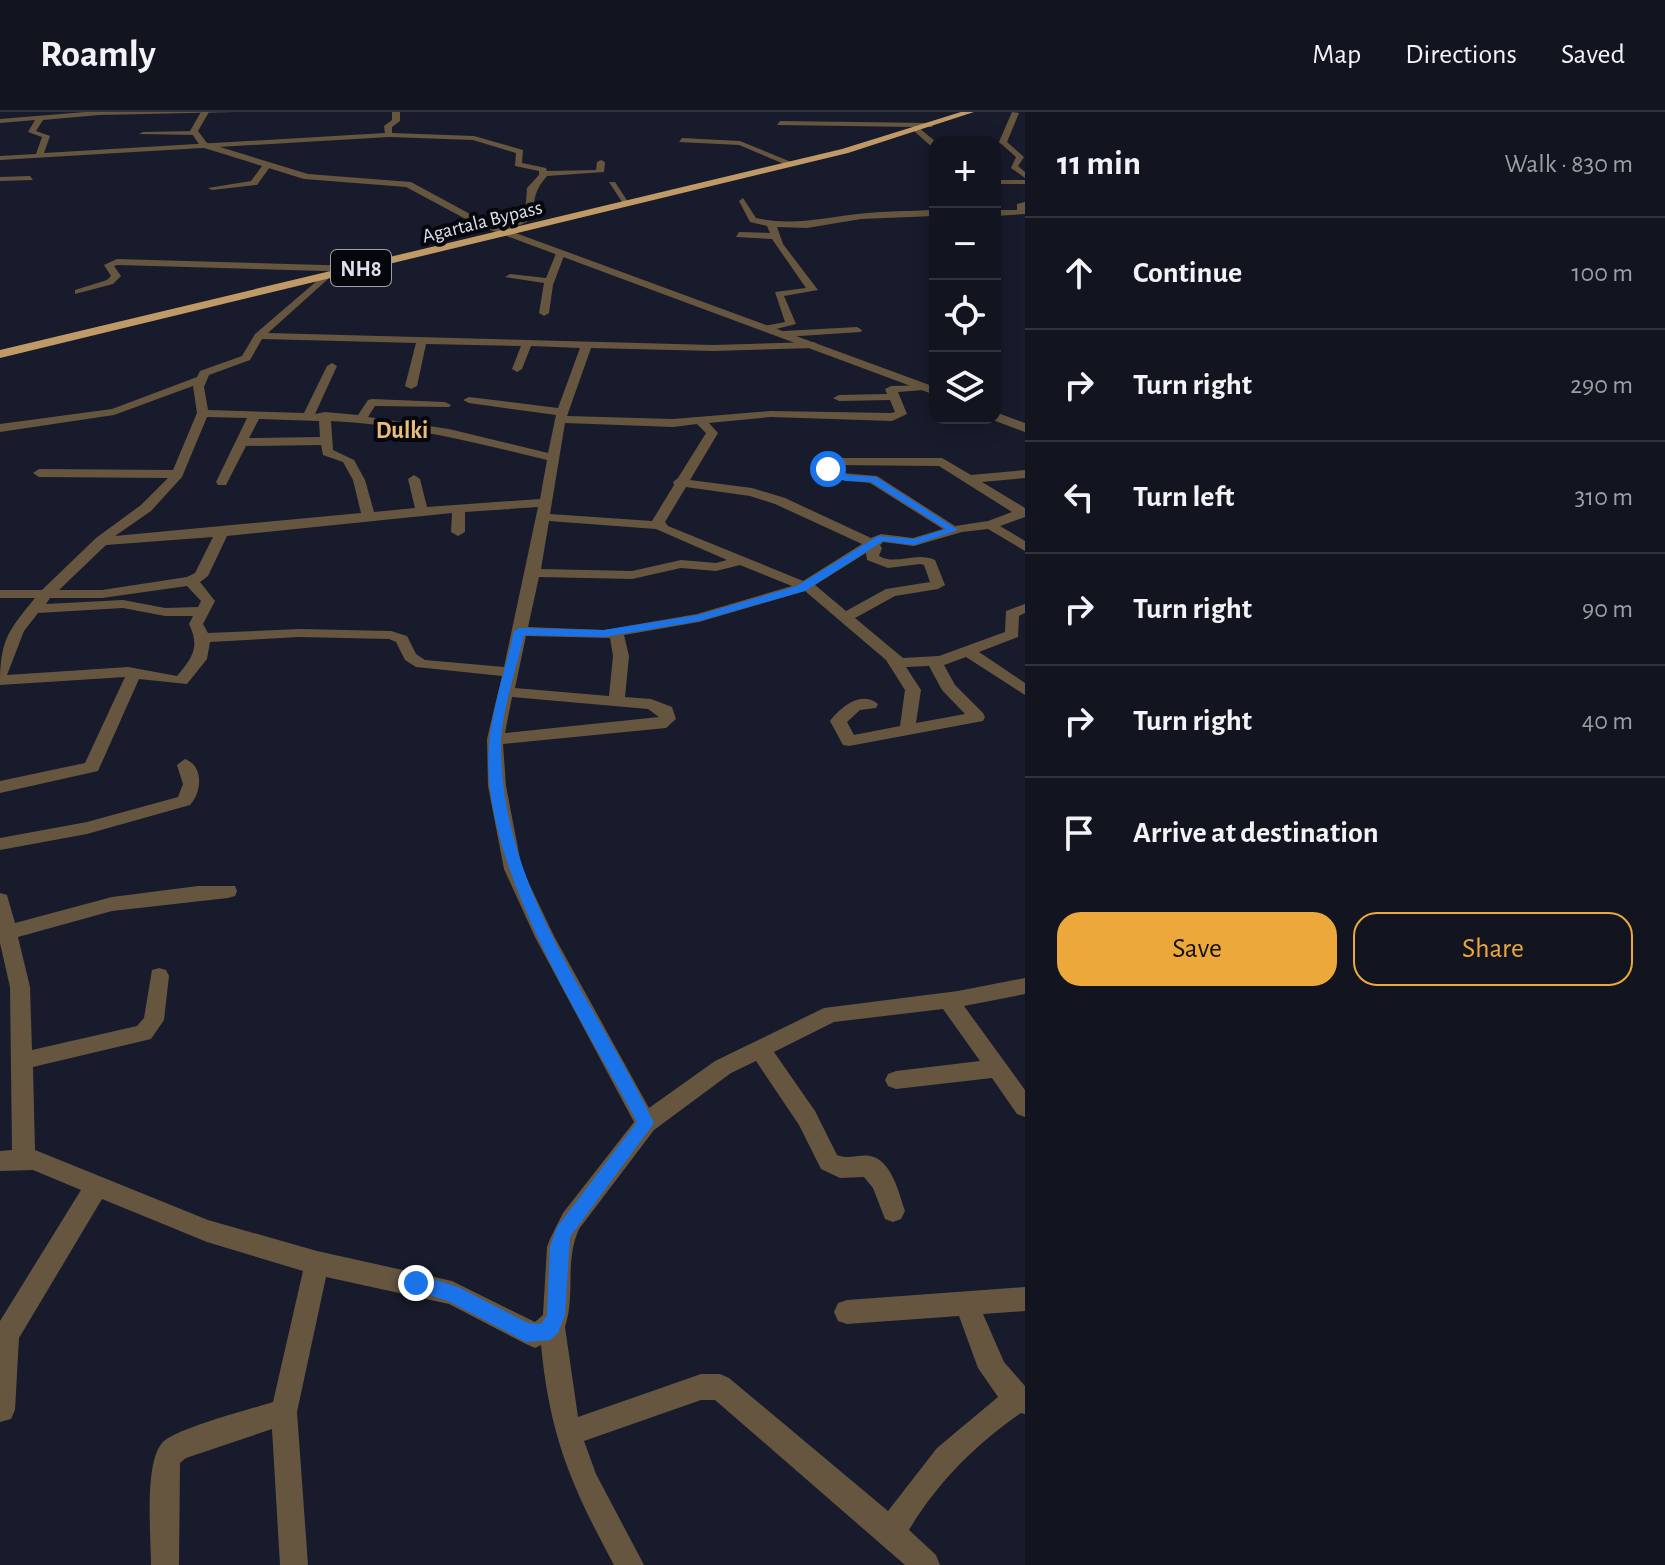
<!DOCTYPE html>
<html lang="en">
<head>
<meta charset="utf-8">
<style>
	body { margin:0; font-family:"Alegreya Sans",sans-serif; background:#1b1d29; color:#f1f3f6 }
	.controls { position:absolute; right:24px; top:24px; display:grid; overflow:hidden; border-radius:16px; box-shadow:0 4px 20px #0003 }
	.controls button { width:72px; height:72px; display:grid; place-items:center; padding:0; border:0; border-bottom:2px solid #31333e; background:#121420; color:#f1f3f6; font:40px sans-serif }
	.stop { position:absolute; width:24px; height:24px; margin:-18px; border:6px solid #1a73e8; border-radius:50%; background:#fff }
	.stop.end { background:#1a73e8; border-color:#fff; box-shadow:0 2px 8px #0008 }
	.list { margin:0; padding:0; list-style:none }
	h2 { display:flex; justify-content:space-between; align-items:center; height:104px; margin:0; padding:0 32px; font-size:34px }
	h2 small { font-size:26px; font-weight:400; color:#9c9ea5 }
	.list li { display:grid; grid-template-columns:52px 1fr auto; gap:24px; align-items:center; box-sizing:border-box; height:112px; padding:0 32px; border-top:2px solid #31333e }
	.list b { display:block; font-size:30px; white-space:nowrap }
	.list em { font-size:26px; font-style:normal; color:#9c9ea5 }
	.actions { display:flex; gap:16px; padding:24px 32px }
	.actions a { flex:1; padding:18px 0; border:2px solid #eda83b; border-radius:24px; text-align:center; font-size:28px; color:#eda83b }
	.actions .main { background:#eda83b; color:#111 }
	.icon { flex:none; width:44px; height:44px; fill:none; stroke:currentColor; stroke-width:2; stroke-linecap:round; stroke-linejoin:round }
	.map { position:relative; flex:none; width:1025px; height:1453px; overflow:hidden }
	header { display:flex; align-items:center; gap:48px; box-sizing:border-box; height:112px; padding:0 40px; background:#121420; border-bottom:2px solid #31333e }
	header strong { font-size:38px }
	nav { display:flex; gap:44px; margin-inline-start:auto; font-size:28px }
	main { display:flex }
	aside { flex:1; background:#121420 }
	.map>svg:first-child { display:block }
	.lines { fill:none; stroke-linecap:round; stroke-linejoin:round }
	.minor { fill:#665640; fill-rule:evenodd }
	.tertiary { fill:#665640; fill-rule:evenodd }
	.trunk { fill:#c09a66; fill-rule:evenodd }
	.route { fill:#1a73e8 }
	.labels { text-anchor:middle; stroke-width:8; stroke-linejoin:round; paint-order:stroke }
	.far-street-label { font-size:20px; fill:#dee1ec; stroke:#06070d }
	.shield { fill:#06070d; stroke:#9da0a9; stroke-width:2 }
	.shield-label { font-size:22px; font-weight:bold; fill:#dee1ec }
	.far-quarter-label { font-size:24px; font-weight:bold; fill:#ebbb79; stroke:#06070d }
</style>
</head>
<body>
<header>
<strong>Roamly</strong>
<nav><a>Map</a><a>Directions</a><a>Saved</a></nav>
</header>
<main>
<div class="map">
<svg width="1025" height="1453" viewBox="0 0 1025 1453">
	<rect width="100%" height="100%" fill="#181b2b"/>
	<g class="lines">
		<g class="minor">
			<path d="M 85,0 L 236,0 L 99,3 L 43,8 L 36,19 L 50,24 L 44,41 L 385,21 L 384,14 L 392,8 L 392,0 L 400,0 L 400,9 L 392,15 L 392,21 L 474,24 L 523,38 L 522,51 L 546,56 L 547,59 L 596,58 L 597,50 L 601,48 L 605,50 L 604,60 L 547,64 C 517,98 558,107 497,119 L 494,114 L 520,109 L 525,104 L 527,76 L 539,63 L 539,59 L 515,54 L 516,41 L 473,28 L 389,25 L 0,48 L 0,44 L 36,42 L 42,25 L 28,20 L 35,8 L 0,11 L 0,7 Z"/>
			<path d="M 1012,0 L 1019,1 L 1007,30 L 1024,45 L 1018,54 L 1025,60 L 1025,66 L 1011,56 L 1016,45 L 999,30 Z"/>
			<path d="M 780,9 L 930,11 L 933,15 L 918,15 L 936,30 L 935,35 L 932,35 L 914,19 L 916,15 L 777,13 Z"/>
			<path d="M 195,19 L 198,23 L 139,22 L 143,20 Z"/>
			<path d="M 682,26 L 740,29 L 796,52 L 789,54 L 739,33 L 679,30 Z"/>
			<path d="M 265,50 L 272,52 L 257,73 L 212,78 L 208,76 L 251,69 Z"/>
			<path d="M 30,64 L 33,68 L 0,69 L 0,65 Z"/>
			<rect x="995" y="68" width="30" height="4"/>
			<path d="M 609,70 L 615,70 L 630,93 L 624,93 Z"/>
			<path d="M 743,86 L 756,106 C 792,114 823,106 858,102 C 883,99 910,99 935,98 L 935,104 L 861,107 L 807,116 L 777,115 L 783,132 L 818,178 L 784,184 L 796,212 L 768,219 L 763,216 L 764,214 L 785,210 L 775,180 L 806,176 L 772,127 L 736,125 L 739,120 L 770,121 L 767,114 L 750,110 L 739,89 Z"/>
			<path d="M 1025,90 L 1025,102 L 995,104 L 995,98 L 1017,98 L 1017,92 Z"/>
			<path d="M 557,139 L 565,141 L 553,173 L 549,201 L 544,204 L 539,201 L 544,171 L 505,165 L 510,162 L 546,166 Z"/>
			<path d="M 117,147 L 358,154 L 363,157 L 358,160 L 118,153 L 114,154 L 121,164 L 113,172 L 75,182 L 75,178 L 107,168 L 111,164 L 104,153 Z"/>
			<path d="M 325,162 L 328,163 L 328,167 L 268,221 L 713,233 L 814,230 L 819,233 L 814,236 L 713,239 L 591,236 L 567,304 L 673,307 L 771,299 L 891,301 L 895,300 L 890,288 L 839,289 L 833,286 L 839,283 L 887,282 L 885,277 L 891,274 L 928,273 L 928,277 L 924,278 L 898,280 L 907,302 L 892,309 L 771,305 L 709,311 L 718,321 L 690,368 L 752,376 L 785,386 L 871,426 L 881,422 L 913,426 L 943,417 L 870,371 L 834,367 L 818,352 L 818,346 L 942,346 L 971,363 L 1025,358 L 1025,366 L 982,370 L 1025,396 L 1025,405 L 1000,414 L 1025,429 L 1025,439 L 988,417 L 962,420 L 914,434 L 883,430 L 880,433 L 882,436 L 879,444 C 896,454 916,439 935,448 L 945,473 L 938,477 L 895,484 L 855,506 L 903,546 L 939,544 L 1005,520 L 1006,499 L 1025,492 L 1025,501 L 1019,504 L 1018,525 L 979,540 L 1025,571 L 1025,583 L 966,545 L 944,553 L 955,573 L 983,601 L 985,605 L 983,609 L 849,634 L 843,633 L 830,609 C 841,595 861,578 878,592 L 876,596 L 860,598 L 847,610 L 854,623 L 900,614 L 905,578 L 886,548 L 805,479 L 699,510 L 624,523 L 629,544 L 625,585 L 651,587 L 672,595 L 676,607 L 666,616 L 503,632 L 506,674 L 522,757 L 554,824 L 649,996 L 715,949 L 824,896 L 958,879 L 1025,866 L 1025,882 L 964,894 L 1025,978 L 1025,1005 L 1017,1002 L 992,966 L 896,977 L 888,974 L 885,968 L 888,962 L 896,959 L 980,949 L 943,897 L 834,910 L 774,940 L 815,999 L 837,1043 C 848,1048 859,1042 870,1044 C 892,1048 899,1082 905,1099 L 901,1107 L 893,1110 L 885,1107 L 873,1076 L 864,1065 L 840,1066 L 821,1057 L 799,1013 L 756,949 L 731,961 L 654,1018 L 579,1117 C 564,1151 576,1181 565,1215 L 578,1305 L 701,1262 L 720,1262 L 729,1266 L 888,1399 L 937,1336 L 998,1285 L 978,1256 L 959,1204 L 847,1212 L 838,1209 L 834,1200 L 838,1191 L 847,1188 L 1025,1175 L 1025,1199 L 983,1202 L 1004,1250 L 1025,1274 L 1025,1302 L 1021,1301 C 975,1333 938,1370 909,1418 L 936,1443 L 940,1453 L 905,1453 L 715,1288 L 701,1288 L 584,1329 L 596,1362 L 644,1453 L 614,1453 C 571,1373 550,1325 541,1233 L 535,1236 L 526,1232 L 449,1192 L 326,1165 L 297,1300 L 308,1453 L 280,1453 L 272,1317 L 186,1346 L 180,1351 L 179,1453 L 151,1453 C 151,1424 144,1352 162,1331 C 174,1317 251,1297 273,1290 L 303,1159 L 207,1130 L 102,1087 L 19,1226 L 15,1298 L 11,1307 L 0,1310 L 0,1209 L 81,1078 L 33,1058 L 0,1059 L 0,1039 L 12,1038 L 10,875 L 0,831 L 0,781 L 7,783 L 15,811 L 112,785 L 198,774 L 235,774 L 237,779 L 235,784 L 228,786 L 112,799 L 18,825 L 30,875 L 32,938 L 137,914 L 144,906 L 152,858 L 159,856 L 166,858 L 169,864 L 164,908 L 151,927 L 33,955 L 35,1038 L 208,1108 L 317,1139 L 452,1169 L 535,1210 L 543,1203 L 547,1135 L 550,1127 L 563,1101 L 634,1010 L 535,825 L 504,757 L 488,674 L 487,627 L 502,564 L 416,555 L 405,548 L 396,530 L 389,527 L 299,525 L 210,530 L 207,547 L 187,572 L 139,567 L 98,659 L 0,681 L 0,669 L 85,651 L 125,565 L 0,573 C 0,528 8,519 35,486 L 0,486 L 0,478 L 42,478 L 96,426 L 141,393 L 168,366 L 39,365 L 33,361 L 39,357 L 173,358 L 197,301 L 193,274 L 114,303 L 0,320 L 0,312 L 112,297 L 197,265 L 200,259 L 242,244 L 255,222 ZM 262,227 L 416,231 L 405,274 L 411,277 L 417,274 L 426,232 L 521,234 L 512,257 L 517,260 L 522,257 L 531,234 L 580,236 L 558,296 L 469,285 L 463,288 L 469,291 L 556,303 L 548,341 L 449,317 L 368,305 L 375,294 L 449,295 L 451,293 L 445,290 L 372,287 L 368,288 L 358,303 L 325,300 L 315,302 L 337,254 L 332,251 L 327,254 L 304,301 L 208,298 L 204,275 L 209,263 L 250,248 ZM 207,305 L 247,306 L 216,370 L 218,373 L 226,373 L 246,334 L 321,333 L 323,343 L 343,350 L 353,368 L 361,401 L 115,424 L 151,399 L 182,365 ZM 259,307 L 319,309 L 320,325 L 249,326 ZM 331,309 C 404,312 476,331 547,348 L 540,387 L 427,395 L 420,367 L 414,363 L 408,367 L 415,396 L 374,400 L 365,368 L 354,348 L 333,338 ZM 565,311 L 673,315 L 697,312 L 706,321 L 678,366 L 673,370 L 674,373 L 652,409 L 550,402 ZM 833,353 L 939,354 L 1012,400 L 988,409 L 955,414 L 877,364 L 842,361 ZM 686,375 L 750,384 L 775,392 L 862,432 L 803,469 L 668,414 L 665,410 ZM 538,395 L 504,555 L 425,548 L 416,542 L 407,524 L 391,519 L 299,517 L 208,521 L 203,512 L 215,489 L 200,470 L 208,464 L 227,424 L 452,401 L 451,420 L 458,424 L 465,420 L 465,400 ZM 549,409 L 656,417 L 727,448 L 716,451 L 681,448 L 632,459 L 541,457 ZM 213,425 L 195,461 L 187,465 L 102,478 L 59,478 L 106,433 ZM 866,441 L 867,448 L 888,456 L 920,452 L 924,453 L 930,470 L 886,477 L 846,499 L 815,473 ZM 740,453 L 792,474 L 697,502 L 604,518 L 528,515 L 539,465 L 632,467 L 681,456 L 716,459 ZM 187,474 L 201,489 L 198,495 L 165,496 L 123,488 L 46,492 L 50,486 L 102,486 ZM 123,496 L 165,504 L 193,504 L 189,512 C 200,535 193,545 177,564 L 128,555 L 7,563 L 24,519 L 38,501 ZM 526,524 L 610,526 L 613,544 L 609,584 L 515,576 ZM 929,554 L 942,578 L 965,602 L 916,611 L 921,578 L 906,555 ZM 512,585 L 648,597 L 659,605 L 505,621 Z"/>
			<path d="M 857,215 L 862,218 L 861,220 L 784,225 L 779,222 L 784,219 Z"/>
			<path d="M 934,239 L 935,245 L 930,244 L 929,242 Z"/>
			<path d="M 185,647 C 204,654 202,680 190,693 L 87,722 L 0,738 L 0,726 L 87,710 L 178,685 L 183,672 L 177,653 Z"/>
		</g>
		<g class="tertiary">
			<path d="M 201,0 L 209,0 L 198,19 L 207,31 L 308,62 L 411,70 L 483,109 L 935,275 L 935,283 L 477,113 L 406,75 L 304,67 L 201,35 L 190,19 Z"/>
			<path d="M 995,300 L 1025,311 L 1025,320 L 990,307 L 995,306 Z"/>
		</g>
		<path class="trunk" d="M 961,0 L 974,0 L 848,41 L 0,246 L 0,238 L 842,37 Z"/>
	</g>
	<path class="route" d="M 828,354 L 847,363 L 876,365 L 958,418 L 914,433 L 883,429 L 805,479 L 699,509 L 604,525 L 524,523 C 517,556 500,603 501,636 C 502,778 595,889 654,1011 L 570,1125 L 565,1203 L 558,1221 L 550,1228 L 526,1230 L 448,1189 L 410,1177 L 407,1171 L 416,1162 L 458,1175 L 528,1211 L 541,1212 L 547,1203 L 550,1135 L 557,1115 L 637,1010 C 582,907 479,751 489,633 C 492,595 506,556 514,519 L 520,516 L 604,518 L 698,503 L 797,474 L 878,424 L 914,427 L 946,417 L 871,370 L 845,369 L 825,359 Z"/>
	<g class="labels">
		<g class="far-street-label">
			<text transform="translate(482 109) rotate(-14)" y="7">Agartala Bypass</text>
		</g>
		<rect class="shield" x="331" y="138" width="60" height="36" rx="6"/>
		<g class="shield-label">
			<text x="361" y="164">NH8</text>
		</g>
		<g class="far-quarter-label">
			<text x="402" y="326">Dulki</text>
		</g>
	</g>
</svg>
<div class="controls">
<button>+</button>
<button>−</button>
<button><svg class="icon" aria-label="locate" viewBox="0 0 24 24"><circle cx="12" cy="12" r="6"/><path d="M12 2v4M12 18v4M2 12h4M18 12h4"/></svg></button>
<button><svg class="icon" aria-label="layers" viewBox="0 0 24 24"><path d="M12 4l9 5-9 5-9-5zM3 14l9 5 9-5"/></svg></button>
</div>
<div class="stop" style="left:828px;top:357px"></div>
<div class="stop end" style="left:416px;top:1171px"></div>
</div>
<aside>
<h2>11 min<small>Walk · 830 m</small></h2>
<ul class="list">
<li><svg class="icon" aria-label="ahead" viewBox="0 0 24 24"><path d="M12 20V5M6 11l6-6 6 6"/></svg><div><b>Continue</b></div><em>100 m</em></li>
<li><svg class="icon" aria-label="right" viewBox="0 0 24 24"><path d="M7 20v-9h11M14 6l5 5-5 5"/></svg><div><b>Turn right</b></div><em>290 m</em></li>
<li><svg class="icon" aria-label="left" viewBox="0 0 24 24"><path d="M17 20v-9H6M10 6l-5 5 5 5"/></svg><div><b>Turn left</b></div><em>310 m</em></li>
<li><svg class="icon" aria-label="right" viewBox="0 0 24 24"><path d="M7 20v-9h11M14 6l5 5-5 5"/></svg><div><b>Turn right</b></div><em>90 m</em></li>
<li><svg class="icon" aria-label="right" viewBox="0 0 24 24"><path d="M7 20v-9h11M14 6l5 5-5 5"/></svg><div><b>Turn right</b></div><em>40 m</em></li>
<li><svg class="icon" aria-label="arrive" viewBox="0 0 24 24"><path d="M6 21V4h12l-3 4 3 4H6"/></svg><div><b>Arrive at destination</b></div></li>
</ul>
<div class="actions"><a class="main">Save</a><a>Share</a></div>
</aside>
</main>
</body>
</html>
